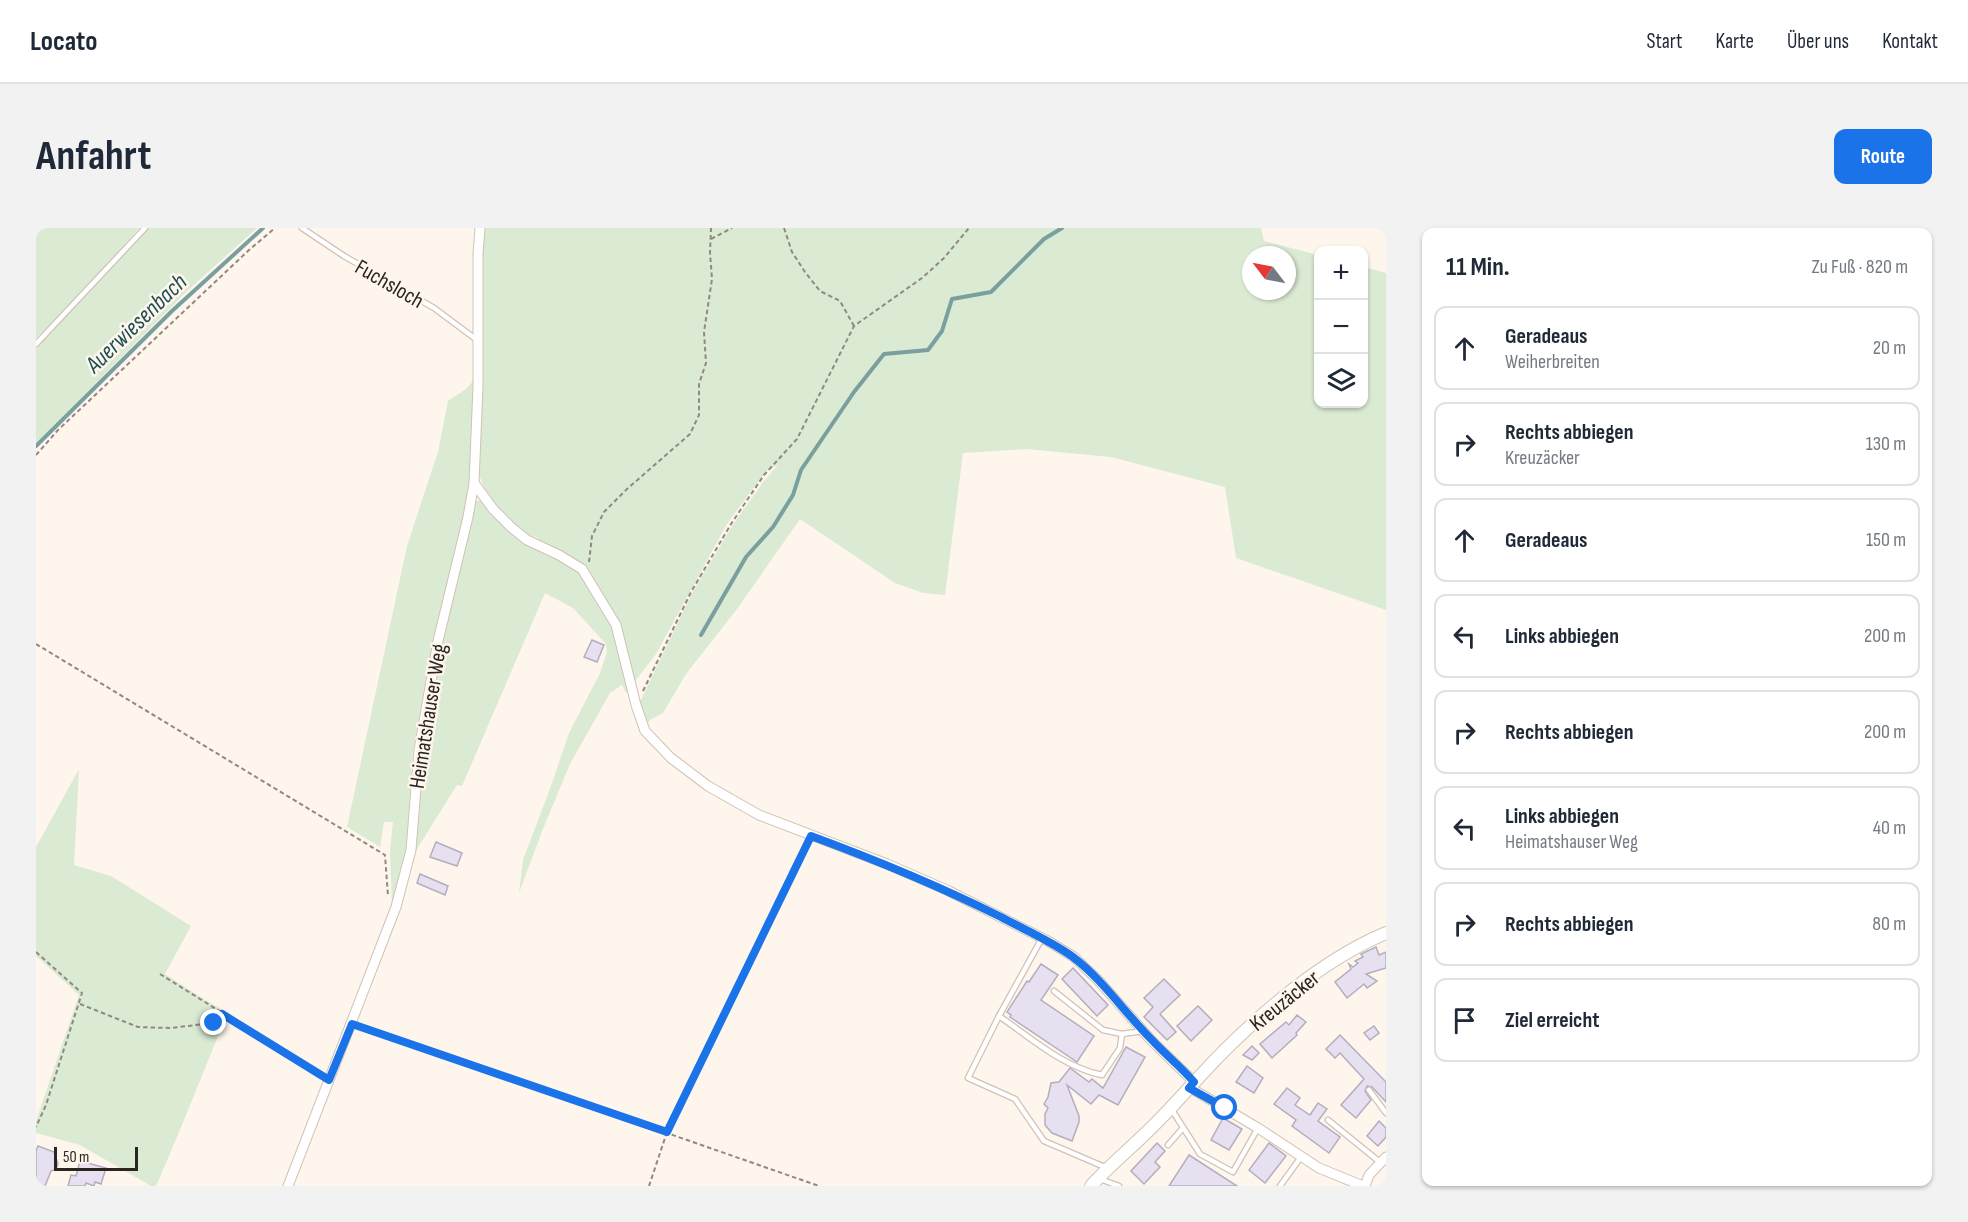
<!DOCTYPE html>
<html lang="de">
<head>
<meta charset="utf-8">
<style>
	body { margin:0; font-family:"Sofia Sans Condensed",sans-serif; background:#f2f2f3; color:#1f2937 }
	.controls { position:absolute; right:18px; top:18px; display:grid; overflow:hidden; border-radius:12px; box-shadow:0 2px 4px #0004 }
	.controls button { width:54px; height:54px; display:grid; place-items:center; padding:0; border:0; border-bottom:2px solid #e0e1e3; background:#fff; color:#1f2937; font:30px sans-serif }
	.compass { position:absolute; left:1206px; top:18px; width:54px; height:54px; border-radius:50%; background:#fff; box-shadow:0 2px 4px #0004; rotate:302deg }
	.scale { position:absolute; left:18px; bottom:15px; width:84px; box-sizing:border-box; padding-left:6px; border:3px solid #2a2520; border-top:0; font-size:16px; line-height:21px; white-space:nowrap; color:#2a2520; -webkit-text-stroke:4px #fef6ed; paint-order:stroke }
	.stop { position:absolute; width:18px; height:18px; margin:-14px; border:4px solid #1a73e8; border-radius:50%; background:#fff }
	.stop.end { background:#1a73e8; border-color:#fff; box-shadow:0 2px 6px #0008 }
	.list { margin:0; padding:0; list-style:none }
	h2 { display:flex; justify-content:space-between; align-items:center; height:78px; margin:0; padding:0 24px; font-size:26px }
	h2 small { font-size:20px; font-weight:400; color:#747a83 }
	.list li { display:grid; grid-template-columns:39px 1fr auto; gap:18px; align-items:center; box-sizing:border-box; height:84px; margin:0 12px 12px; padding:0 12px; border:2px solid #e0e1e3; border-radius:12px }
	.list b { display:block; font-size:22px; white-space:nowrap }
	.list p { margin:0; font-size:20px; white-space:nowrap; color:#747a83 }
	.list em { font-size:20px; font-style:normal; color:#747a83 }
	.icon { flex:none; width:33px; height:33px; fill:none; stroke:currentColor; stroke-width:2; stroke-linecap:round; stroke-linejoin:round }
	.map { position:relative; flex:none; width:1350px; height:958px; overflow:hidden; border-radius:12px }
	header { display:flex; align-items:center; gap:36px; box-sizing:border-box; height:84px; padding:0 30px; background:#fff; border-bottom:2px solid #e0e1e3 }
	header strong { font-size:28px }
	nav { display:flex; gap:33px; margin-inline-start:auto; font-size:21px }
	.intro { display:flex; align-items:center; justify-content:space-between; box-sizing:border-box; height:144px; padding:0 36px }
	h1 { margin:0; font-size:42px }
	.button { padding:15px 27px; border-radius:12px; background:#1a73e8; color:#fff; font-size:21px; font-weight:700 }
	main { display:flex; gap:36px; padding:0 36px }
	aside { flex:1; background:#fff; border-radius:12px; box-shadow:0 2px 4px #0004 }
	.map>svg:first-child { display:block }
	.green { fill:#dbead3; fill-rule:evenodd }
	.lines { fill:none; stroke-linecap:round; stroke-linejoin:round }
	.stream { stroke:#7a9f9f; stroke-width:4 }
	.building { fill:#e6e0f1; stroke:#b4adbd; stroke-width:1.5 }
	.service-casing { stroke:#d0c2b5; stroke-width:7 }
	.minor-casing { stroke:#d0c2b5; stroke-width:11 }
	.tertiary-casing { stroke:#d0c2b5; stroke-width:14 }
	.path { stroke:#908982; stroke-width:2; stroke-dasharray:4.5 3; stroke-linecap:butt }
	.service { stroke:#fff; stroke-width:4.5 }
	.minor { stroke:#fff; stroke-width:9 }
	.tertiary { stroke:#fff; stroke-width:12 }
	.route { stroke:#1a73e8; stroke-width:8 }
	.labels { text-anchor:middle; stroke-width:5; stroke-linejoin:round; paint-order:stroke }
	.street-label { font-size:22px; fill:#2a2520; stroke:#fef6ed }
	.water-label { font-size:24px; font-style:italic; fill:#1f4f52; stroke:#fef6ed }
</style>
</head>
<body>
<header>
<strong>Locato</strong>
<nav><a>Start</a><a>Karte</a><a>Über uns</a><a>Kontakt</a></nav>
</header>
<div class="intro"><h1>Anfahrt</h1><a class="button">Route</a></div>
<main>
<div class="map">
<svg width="1350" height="958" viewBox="0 0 1350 958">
	<rect width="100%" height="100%" fill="#fef6ed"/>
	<g class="green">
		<path d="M 0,0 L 103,0 L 41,71 L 0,110 Z"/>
		<path d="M 112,0 L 221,0 L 148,66 L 0,216 L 0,121 Z"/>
		<path d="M 448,0 L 1225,0 L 1228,13 L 1282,27 L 1282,176 L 1328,176 L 1328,39 L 1350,45 L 1350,382 L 1200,330 L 1189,259 L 1075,229 L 990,221 L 927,225 L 909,367 L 887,365 L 859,355 L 764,291 L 701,381 L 650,446 L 627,485 L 614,492 L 610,500 L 602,478 L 656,365 L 698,295 L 728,253 L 742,237 L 730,243 L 691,296 L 620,426 L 590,465 L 586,457 L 574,465 L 534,536 L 507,601 L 483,665 L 487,632 L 515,558 L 533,505 L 564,445 L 571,424 L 570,416 L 537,380 L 509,365 L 426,558 L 421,557 L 376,629 L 385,519 L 395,459 L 437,276 L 442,272 L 447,273 L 499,318 L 502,310 C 498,308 492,307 488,306 C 466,295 450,268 443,246 L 446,28 ZM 1215,27 L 1251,27 L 1251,63 L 1215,63 Z"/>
		<path d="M 438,152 L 433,257 L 428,289 L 397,411 L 377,523 L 370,621 L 356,678 L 354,623 L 357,594 L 348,594 L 344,619 L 311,599 L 371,318 L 402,224 L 412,173 L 430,161 Z"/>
		<path d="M 43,541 L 38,637 L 75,648 L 155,698 L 129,746 L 188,784 L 188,794 C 165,849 144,904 120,958 L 115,958 L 44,917 L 0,905 L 0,893 L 43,767 L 0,728 L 0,619 Z"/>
	</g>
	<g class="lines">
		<g class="stream">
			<path d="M 0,218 L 136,83 L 227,0"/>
			<path d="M 665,407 L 710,329 L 737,299 L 757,267 L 765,242 L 818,164 L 848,126 L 892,122 L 906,103 L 916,71 L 955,64 L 1008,11 L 1026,0"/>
		</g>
	</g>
	<g class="building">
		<path d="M 556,412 L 568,417 L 561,434 L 548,429 Z"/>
		<path d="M 400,614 L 426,625 L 421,638 L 394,629 Z"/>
		<path d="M 384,646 L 412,658 L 409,667 L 381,655 Z"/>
		<path d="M 1340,719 L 1343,727 L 1350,724 L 1350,740 L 1330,746 L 1341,753 L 1331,760 L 1328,756 L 1311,770 L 1299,754 L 1315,741 L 1313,736 L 1317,739 L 1322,735 L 1319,733 L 1327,729 L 1325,726 Z"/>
		<path d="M 1005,736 L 1022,747 L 1005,772 L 1058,808 L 1041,834 L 974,789 L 975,787 L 971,784 L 991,753 L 993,754 Z"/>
		<path d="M 1037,740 L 1072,777 L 1061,788 L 1026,751 Z"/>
		<path d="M 1128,751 L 1144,767 L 1124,786 L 1140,804 L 1131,812 L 1108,789 L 1117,779 L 1108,770 Z"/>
		<path d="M 1162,778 L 1176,792 L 1155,813 L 1141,798 Z"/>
		<path d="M 1261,787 L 1270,794 L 1260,805 L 1261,807 L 1236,830 L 1224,816 L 1250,794 L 1253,797 Z"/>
		<path d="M 1338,798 L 1343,805 L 1334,812 L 1328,805 Z"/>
		<path d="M 1304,807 L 1350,854 L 1350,874 L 1336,859 L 1331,858 L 1329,863 L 1335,872 L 1320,890 L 1305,877 L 1328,851 L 1304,825 L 1299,830 L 1290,821 Z"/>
		<path d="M 1216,818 L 1223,825 L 1216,832 L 1207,827 Z"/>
		<path d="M 1090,819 L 1109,829 L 1082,877 L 1063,867 L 1055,876 L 1031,857 L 1043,888 L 1043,894 L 1036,913 L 1016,905 L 1009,897 L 1009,886 L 1012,880 L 1008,876 L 1012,869 L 1015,855 L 1023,854 L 1034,840 L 1053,854 L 1056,851 L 1067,860 Z"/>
		<path d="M 1211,838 L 1227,850 L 1218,865 L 1200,854 Z"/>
		<path d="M 1251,860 L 1264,870 L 1259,877 L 1274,887 L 1282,875 L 1291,881 L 1282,893 L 1304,909 L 1293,925 L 1256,898 L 1260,892 L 1238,876 Z"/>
		<path d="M 1187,890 L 1206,901 L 1193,922 L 1175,912 Z"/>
		<path d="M 1343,893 L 1350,900 L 1350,909 L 1342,918 L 1331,908 Z"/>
		<path d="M 1121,915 L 1129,923 L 1119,934 L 1124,939 L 1108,956 L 1095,943 Z"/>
		<path d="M 1233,915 L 1250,928 L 1229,955 L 1213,942 Z"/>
		<path d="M 2,918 L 18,924 L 22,936 L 20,941 L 15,943 L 9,958 L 0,958 L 0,923 Z"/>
		<path d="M 1153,927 L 1201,958 L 1133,958 Z"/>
		<path d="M 44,933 L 70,940 L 65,956 L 59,954 L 58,958 L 50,955 L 49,958 L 32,958 L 35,947 L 40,948 Z"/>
	</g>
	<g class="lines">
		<defs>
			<g id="service">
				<path d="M 266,0 L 308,28 L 398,80 L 441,112"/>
				<path d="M 0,116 L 109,0"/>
				<path d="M 1006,710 L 963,788 C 995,810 1027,839 1066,847 L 1084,820 L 1086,806"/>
				<path d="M 1018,763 L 1067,802 L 1086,806 L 1107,803"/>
				<path d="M 963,788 L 932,850 L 979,871 L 1008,913 L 1071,940"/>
				<path d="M 1333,862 L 1350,885"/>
				<path d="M 1136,882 L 1164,926 L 1197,944 L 1222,900"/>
				<path d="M 1292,892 L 1345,935"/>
				<path d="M 1132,917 L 1147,900"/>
				<path d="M 1064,951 L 1083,958"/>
				<path d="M 1244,958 L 1265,929"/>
			</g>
			<g id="minor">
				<path d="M 438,255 L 457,281 L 476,300 L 491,312 L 523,327 L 546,341 L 580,397 L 600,477 L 609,503 L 635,530 L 672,558 L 723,587 L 851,636 L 913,663 L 1012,713 L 1038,729 L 1063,753 L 1115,812 L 1158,854"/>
				<path d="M 1153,859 L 1222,900 L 1283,940 L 1327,958"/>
				<path d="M 252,958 L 360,679 L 375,622 L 383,522 L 402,413 L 432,289 L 438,255 L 442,158 L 442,26 L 444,0"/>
				<path d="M 1329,958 L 1333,947 L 1350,929"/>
			</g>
			<path id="tertiary" d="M 1055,958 C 1073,938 1095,920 1114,901 C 1142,874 1166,844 1194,817 C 1238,774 1293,729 1350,705"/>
		</defs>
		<use href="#service" class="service-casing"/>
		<use href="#minor" class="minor-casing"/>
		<use href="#tertiary" class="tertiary-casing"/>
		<g class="path">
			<path d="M 748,0 L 756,24 L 769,44 L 784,63 L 804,73 L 818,98"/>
			<path d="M 675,11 L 696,0"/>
			<path d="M 0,227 L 22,202 L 213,22 L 239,0"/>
			<path d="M 553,334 L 556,308 L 568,284 L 591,261 L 654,206 L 663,187 L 663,156 L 670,135 L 668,104 L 676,51 L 674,25 L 675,0"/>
			<path d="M 0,416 L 349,627 L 352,668"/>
			<path d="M 607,463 L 655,364 L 695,296 L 728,247 L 761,211 L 818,98 L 886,50 L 908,30 L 933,0"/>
			<path d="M 0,724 L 46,765 L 10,877 L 0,899"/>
			<path d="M 124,746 L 286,847"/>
			<path d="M 44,776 L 102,799 L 134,800 L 178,795 L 186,786"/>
			<path d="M 324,798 L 783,958"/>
			<path d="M 613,958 L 631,904 L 771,615"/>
		</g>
		<use href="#service" class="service"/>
		<use href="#minor" class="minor"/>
		<use href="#tertiary" class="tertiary"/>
	</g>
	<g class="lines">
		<path class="route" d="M 178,795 L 186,786 L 293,852 L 316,796 L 631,904 L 775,608 C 840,632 903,658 965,689 C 989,702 1015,713 1037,729 C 1067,752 1089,785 1116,812 C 1130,827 1145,839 1158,854 L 1153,860 L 1189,880"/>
	</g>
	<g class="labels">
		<g class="street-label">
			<text transform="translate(354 55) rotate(30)" y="8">Fuchsloch</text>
			<text transform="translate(391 488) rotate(-81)" y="8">Heimatshauser Weg</text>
			<text transform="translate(1248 772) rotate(-39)" y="8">Kreuzäcker</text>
		</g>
		<g class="water-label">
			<text transform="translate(100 95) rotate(-44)" y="8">Auerwiesenbach</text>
		</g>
	</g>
</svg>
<div class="controls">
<button>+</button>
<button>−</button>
<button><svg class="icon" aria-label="layers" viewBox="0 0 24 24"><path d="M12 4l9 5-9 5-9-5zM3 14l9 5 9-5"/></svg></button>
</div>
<svg class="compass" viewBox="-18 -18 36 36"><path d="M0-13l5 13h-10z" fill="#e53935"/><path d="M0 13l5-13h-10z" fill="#747a83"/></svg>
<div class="scale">50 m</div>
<div class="stop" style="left:1189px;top:880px"></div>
<div class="stop end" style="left:178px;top:795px"></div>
</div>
<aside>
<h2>11 Min.<small>Zu Fuß · 820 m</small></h2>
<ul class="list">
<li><svg class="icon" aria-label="ahead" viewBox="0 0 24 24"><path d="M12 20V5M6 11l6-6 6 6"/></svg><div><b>Geradeaus</b><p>Weiherbreiten</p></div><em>20 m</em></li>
<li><svg class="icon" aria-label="right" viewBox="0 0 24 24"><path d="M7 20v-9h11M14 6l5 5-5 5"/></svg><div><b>Rechts abbiegen</b><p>Kreuzäcker</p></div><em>130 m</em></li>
<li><svg class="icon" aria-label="ahead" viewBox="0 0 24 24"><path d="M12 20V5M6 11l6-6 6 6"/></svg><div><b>Geradeaus</b></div><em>150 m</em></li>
<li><svg class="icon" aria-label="left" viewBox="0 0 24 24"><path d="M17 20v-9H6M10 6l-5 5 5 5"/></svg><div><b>Links abbiegen</b></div><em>200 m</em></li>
<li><svg class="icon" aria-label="right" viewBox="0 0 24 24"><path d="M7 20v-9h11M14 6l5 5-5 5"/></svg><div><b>Rechts abbiegen</b></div><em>200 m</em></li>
<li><svg class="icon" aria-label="left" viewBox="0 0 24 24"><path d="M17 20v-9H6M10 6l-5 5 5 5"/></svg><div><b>Links abbiegen</b><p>Heimatshauser Weg</p></div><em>40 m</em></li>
<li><svg class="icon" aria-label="right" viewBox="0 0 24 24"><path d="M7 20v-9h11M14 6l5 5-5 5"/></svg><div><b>Rechts abbiegen</b></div><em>80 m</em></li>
<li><svg class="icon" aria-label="arrive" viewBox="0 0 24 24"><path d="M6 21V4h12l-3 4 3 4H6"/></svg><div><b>Ziel erreicht</b></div></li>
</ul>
</aside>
</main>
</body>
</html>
